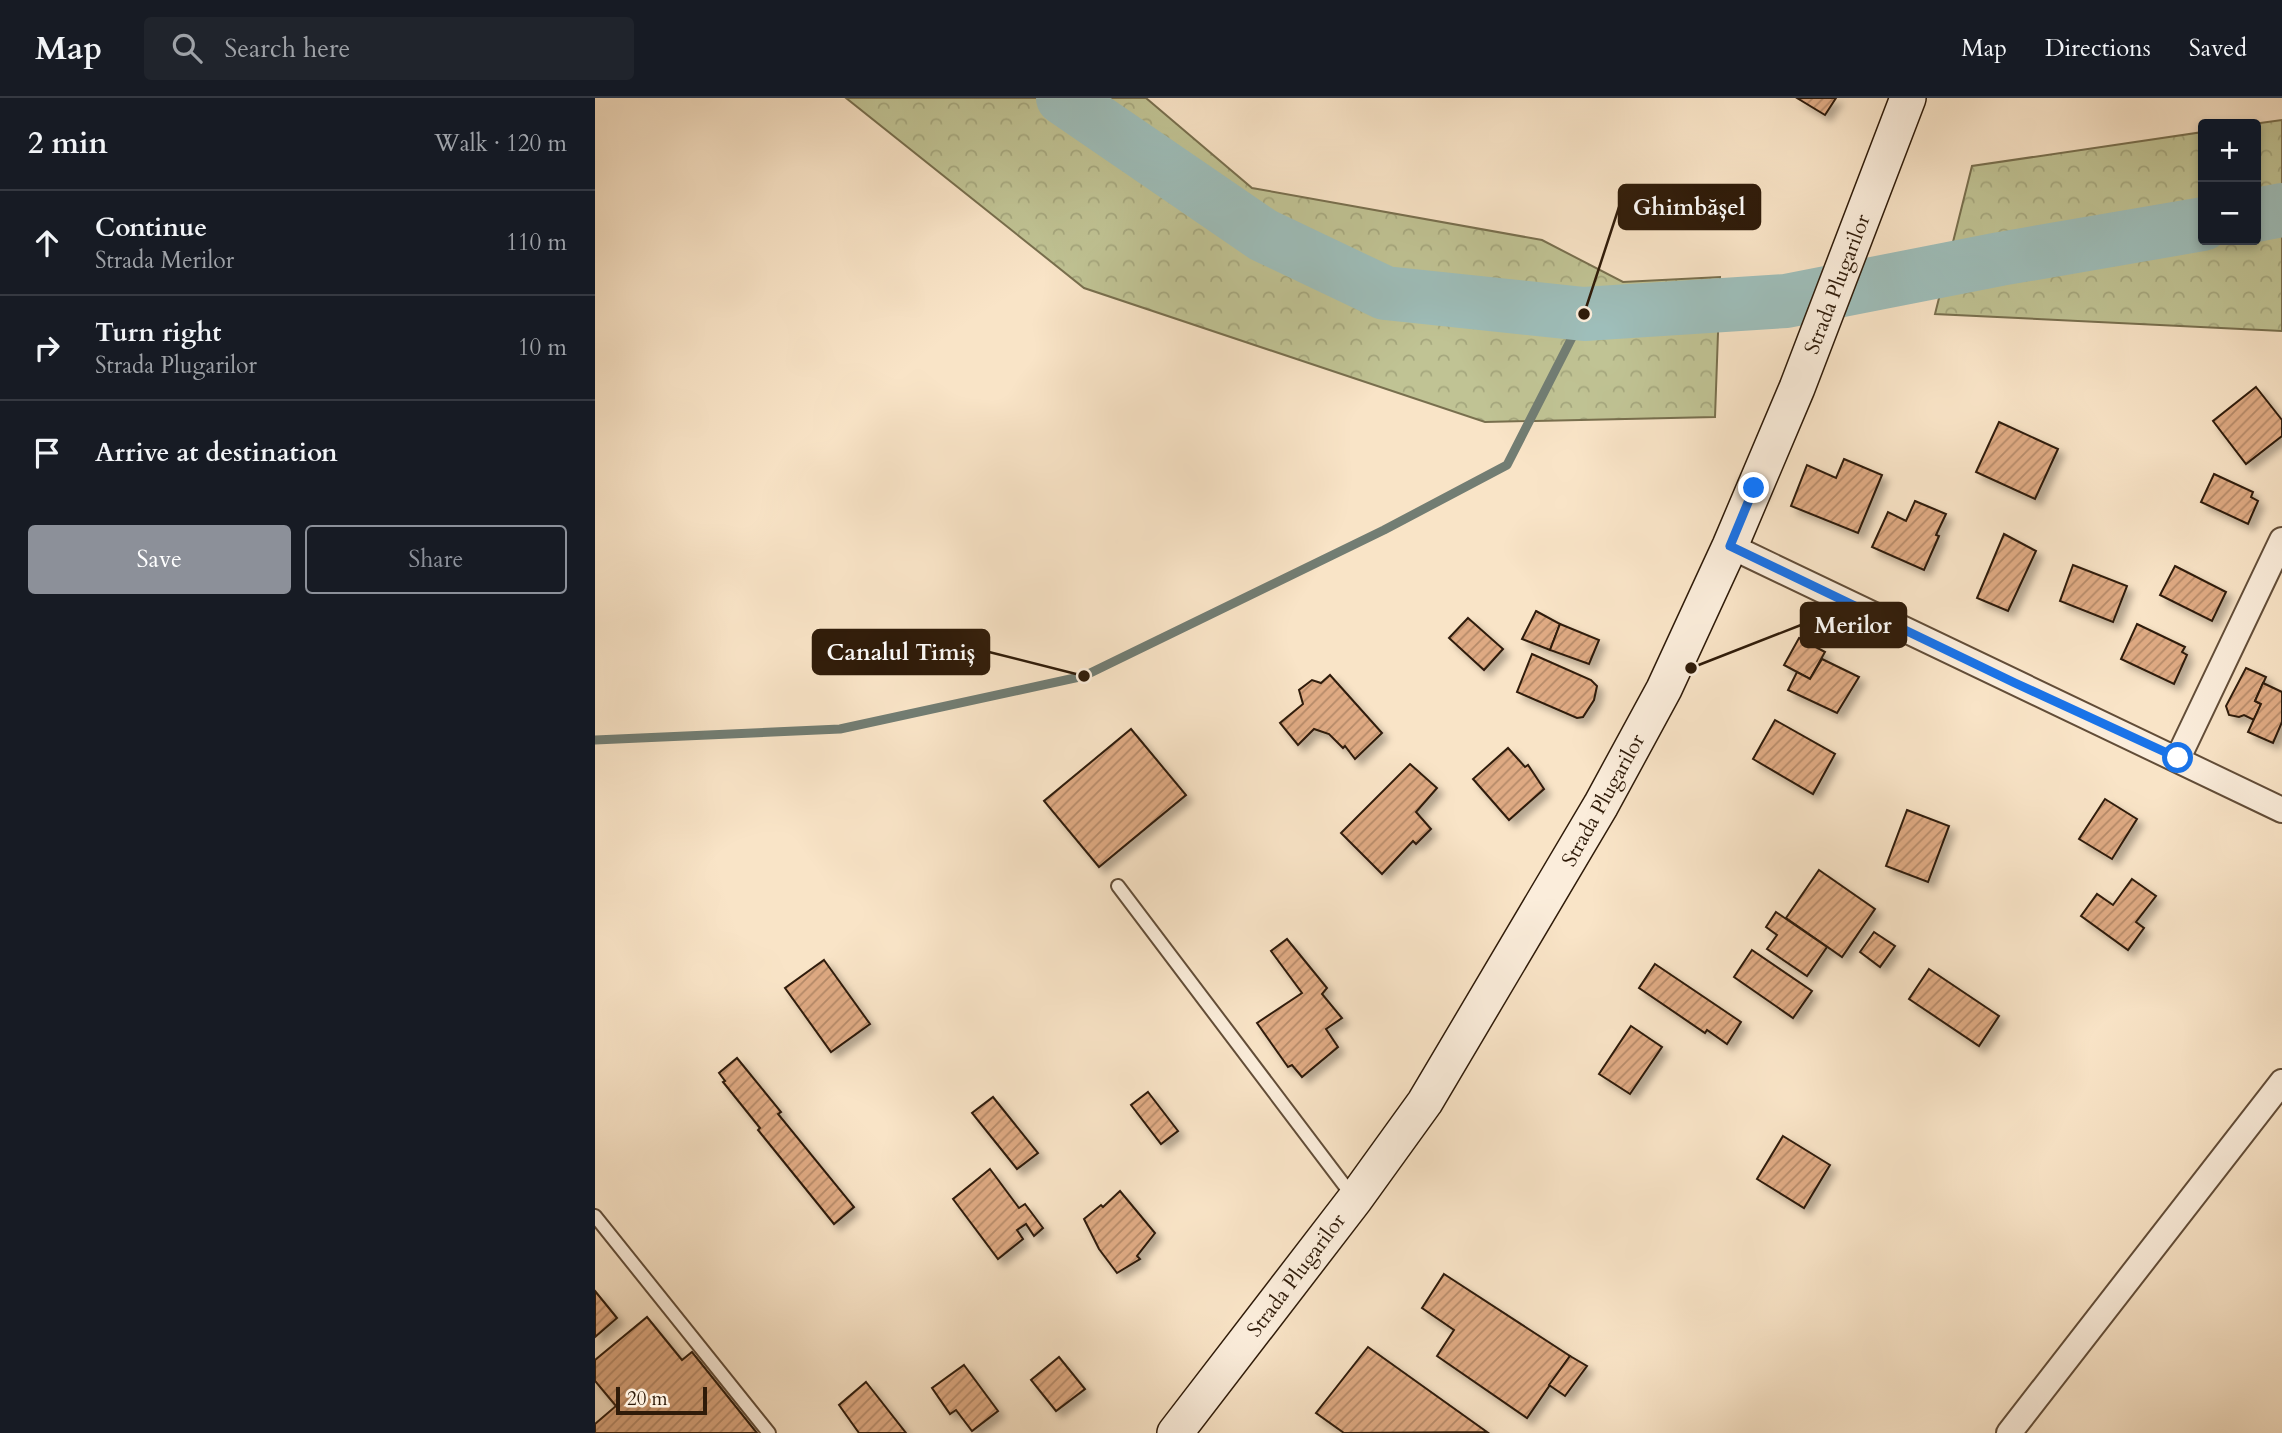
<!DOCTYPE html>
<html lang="en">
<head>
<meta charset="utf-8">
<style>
	body { margin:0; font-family:Cardo,serif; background:#20242c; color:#f1f3f6 }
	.controls { position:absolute; right:21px; top:21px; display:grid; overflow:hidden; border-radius:7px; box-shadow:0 4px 10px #0003 }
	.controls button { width:63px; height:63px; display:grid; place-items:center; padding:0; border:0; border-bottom:2px solid #363941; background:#171b24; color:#f1f3f6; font:35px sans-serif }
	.scale { position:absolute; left:21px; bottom:18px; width:91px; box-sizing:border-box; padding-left:7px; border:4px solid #2f1b09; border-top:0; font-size:19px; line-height:24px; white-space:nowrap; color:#2f1b09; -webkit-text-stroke:5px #fbeddb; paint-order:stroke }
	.stop { position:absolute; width:21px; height:21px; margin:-16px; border:5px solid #1a73e8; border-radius:50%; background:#fff }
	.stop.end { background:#1a73e8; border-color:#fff; box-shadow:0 2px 7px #0008 }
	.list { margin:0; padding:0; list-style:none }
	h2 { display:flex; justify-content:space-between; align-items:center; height:91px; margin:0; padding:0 28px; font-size:30px }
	h2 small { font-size:23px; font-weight:400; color:#9ea1a6 }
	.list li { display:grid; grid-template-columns:46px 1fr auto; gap:21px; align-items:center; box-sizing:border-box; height:105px; padding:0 28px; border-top:2px solid #363941 }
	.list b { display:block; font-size:26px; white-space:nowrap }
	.list p { margin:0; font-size:23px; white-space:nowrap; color:#9ea1a6 }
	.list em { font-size:23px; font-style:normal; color:#9ea1a6 }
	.actions { display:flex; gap:14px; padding:21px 28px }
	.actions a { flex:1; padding:16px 0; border:2px solid #8c9099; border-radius:7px; text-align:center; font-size:24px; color:#8c9099 }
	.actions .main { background:#8c9099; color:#fff }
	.icon { flex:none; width:38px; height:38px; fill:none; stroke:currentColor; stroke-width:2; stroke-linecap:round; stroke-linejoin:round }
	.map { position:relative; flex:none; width:1687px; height:1335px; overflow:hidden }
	header { display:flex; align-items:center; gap:42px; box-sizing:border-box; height:98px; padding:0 35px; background:#171b24; border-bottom:2px solid #363941 }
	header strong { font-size:33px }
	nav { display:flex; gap:38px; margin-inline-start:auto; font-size:24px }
	.search { width:490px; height:63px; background:#20242c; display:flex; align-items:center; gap:18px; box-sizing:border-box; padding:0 24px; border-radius:7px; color:#9ea1a6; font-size:26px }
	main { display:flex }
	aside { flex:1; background:#171b24 }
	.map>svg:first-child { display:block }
	.forest { fill:url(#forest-crowns); stroke:#786f4e; stroke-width:2 }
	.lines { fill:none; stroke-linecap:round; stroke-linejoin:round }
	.stream { stroke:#727d73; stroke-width:9 }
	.river { stroke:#9ebeba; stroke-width:54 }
	.building { fill:url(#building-hatch); stroke:#2f1b09; stroke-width:2; filter:url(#shadow) }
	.lane-casing { stroke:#624d38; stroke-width:16 }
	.street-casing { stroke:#624d38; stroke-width:28 }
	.secondary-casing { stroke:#2f1b09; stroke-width:38 }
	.lane { stroke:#fbeddb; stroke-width:12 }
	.street { stroke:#fbeddb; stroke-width:24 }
	.secondary { stroke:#fbeddb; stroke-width:35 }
	.route { stroke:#1a73e8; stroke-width:9 }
	.labels { text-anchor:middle; stroke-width:5; stroke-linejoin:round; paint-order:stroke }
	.street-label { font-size:21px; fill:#2f1b09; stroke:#fbeddb }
	.leader { fill:none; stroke:#2f1b09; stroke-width:2.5 }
	.callout-dot { fill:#2f1b09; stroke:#fbeddb; stroke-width:2.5 }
	.callout { fill:#2f1b09; stroke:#2f1b09; stroke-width:2.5 }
	.callout-label { font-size:23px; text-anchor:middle; font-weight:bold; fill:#fff }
</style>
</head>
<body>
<header>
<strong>Map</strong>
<div class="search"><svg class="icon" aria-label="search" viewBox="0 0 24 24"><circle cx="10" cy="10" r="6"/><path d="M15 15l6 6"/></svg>Search here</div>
<nav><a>Map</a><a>Directions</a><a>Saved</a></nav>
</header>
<main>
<aside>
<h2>2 min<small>Walk · 120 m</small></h2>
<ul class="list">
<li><svg class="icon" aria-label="ahead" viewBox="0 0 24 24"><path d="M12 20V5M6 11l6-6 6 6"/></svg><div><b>Continue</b><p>Strada Merilor</p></div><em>110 m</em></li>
<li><svg class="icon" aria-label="right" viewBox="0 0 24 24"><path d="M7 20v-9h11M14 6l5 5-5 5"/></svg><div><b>Turn right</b><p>Strada Plugarilor</p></div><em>10 m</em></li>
<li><svg class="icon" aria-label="arrive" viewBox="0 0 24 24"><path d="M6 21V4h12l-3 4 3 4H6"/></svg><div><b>Arrive at destination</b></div></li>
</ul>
<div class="actions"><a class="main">Save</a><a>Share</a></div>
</aside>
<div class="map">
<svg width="1687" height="1335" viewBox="0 0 1687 1335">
	<defs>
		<pattern id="forest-crowns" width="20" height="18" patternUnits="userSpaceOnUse" patternTransform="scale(1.75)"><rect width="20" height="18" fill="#c0c394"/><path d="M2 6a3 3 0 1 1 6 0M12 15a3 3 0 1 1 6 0" fill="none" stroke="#a5a77e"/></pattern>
		<pattern id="building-hatch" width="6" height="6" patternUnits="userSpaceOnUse" patternTransform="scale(1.75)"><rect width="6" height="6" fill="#dfaa83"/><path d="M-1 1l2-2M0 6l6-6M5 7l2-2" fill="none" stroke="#b58a69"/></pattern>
		<filter id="shadow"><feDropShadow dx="6" dy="6" stdDeviation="3.5" flood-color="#0004"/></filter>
	</defs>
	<rect width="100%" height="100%" fill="#f9e4c7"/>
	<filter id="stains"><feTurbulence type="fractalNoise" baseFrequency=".00286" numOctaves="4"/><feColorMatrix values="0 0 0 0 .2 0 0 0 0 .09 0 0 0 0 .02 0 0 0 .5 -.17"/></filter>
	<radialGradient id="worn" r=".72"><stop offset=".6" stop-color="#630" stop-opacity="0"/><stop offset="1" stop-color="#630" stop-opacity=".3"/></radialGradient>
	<g class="forest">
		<path d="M 251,0 L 551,0 L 657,90 L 947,142 L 1028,184 L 1125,179 L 1120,319 L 890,324 L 489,190 Z"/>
		<path d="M 1687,22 L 1687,233 L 1340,216 L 1377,68 L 1608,34 L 1608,142 L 1661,142 L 1661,26 L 1658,26 Z"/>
	</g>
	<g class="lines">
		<path class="stream" d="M 0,642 L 245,631 L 489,578 L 789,432 L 912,367 L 989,216"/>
		<g class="river">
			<path d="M 468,0 L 668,137 L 790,195 L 989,216 L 1191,203 L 1405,161 L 1608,126"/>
			<path d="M 1661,117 L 1687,112"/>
		</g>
	</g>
	<g class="building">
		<path d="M 1202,0 L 1241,0 L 1230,17 Z"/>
		<path d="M 1661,289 L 1687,322 L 1687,338 L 1651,366 L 1618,323 Z"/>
		<path d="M 1404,324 L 1463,351 L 1440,401 L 1381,374 Z"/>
		<path d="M 1249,361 L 1287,377 L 1263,435 L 1196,408 L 1212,367 L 1241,380 Z"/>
		<path d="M 1619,376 L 1658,394 L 1656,399 L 1663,403 L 1653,426 L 1606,404 Z"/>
		<path d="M 1320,403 L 1351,416 L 1341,437 L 1344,438 L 1329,472 L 1277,449 L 1293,414 L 1311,423 Z"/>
		<path d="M 1409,436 L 1441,453 L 1413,513 L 1382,500 Z"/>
		<path d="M 1478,467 L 1532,488 L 1518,524 L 1465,503 Z"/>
		<path d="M 1580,468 L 1631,494 L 1617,523 L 1565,497 Z"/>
		<path d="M 941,513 L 965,526 L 955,552 L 927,541 Z"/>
		<path d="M 873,520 L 908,551 L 889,572 L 854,540 Z"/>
		<path d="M 965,526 L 1004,542 L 994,566 L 955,552 Z"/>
		<path d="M 1542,526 L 1590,549 L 1587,554 L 1592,557 L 1579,586 L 1526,561 Z"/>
		<path d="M 1204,540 L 1230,554 L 1215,581 L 1189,567 Z"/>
		<path d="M 937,556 L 996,582 L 1002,588 L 999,602 L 988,619 L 982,620 L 922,594 Z"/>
		<path d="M 1227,561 L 1264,579 L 1242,615 L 1193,592 L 1202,574 L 1215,581 Z"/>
		<path d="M 1651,570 L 1671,579 L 1660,603 L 1666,606 L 1659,622 L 1649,617 L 1644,619 L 1634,617 L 1631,608 Z"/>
		<path d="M 735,577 L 787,635 L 760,661 L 750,648 L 748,650 L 734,636 L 719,631 L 703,647 L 685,625 L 708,606 L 704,592 L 717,582 L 726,585 Z"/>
		<path d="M 1668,585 L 1687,594 L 1687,624 L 1678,645 L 1653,634 L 1666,606 L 1660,603 Z"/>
		<path d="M 1180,622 L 1240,656 L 1218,696 L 1158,661 Z"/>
		<path d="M 536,631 L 591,697 L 504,769 L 449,703 Z"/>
		<path d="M 913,650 L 930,669 L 933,667 L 949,691 L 914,722 L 878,681 Z"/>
		<path d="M 815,666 L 842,690 L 821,714 L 836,731 L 821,746 L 818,743 L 787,776 L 746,735 Z"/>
		<path d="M 1510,701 L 1542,721 L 1517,761 L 1484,741 Z"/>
		<path d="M 1312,712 L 1354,728 L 1333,784 L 1291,768 Z"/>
		<path d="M 1224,772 L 1280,811 L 1247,859 L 1191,820 Z"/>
		<path d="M 1537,781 L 1561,798 L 1541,824 L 1549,830 L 1533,852 L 1486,818 L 1502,796 L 1518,807 Z"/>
		<path d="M 1181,814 L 1232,849 L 1212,878 L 1172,851 L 1182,837 L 1171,829 Z"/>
		<path d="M 1279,834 L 1300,848 L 1285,869 L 1265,854 Z"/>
		<path d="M 692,841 L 732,890 L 727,896 L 747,920 L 731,931 L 743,949 L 707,979 L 697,967 L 693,969 L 662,925 L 707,895 L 676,853 Z"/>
		<path d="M 1157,852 L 1217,893 L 1198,920 L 1139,879 Z"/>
		<path d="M 229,862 L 275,926 L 236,954 L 190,890 Z"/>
		<path d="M 1060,866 L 1146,924 L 1132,946 L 1112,932 L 1110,935 L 1044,890 Z"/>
		<path d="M 1334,871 L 1404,918 L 1384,948 L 1314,901 Z"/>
		<path d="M 1036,928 L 1067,949 L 1035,996 L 1004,976 Z"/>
		<path d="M 142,960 L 186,1014 L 183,1016 L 259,1109 L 239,1126 L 163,1032 L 165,1030 L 128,984 L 130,983 L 124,975 Z"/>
		<path d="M 553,994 L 583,1033 L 566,1046 L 536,1007 Z"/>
		<path d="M 398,999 L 443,1055 L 422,1071 L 377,1015 Z"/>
		<path d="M 1188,1038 L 1235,1067 L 1209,1110 L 1162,1081 Z"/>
		<path d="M 395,1071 L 424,1110 L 430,1106 L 448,1130 L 439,1138 L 431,1126 L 422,1132 L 428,1141 L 403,1161 L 358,1101 Z"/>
		<path d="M 525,1093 L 560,1135 L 542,1158 L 545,1161 L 522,1175 L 504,1151 L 489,1121 L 506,1107 L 508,1109 Z"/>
		<path d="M 849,1176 L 975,1258 L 932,1320 L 842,1258 L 859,1232 L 827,1210 Z"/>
		<path d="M 0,1193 L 22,1220 L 0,1239 Z"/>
		<path d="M 52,1219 L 87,1262 L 97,1254 L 162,1335 L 0,1335 L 0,1326 L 21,1308 L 0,1283 L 0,1262 Z"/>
		<path d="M 773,1249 L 892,1334 L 749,1335 L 721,1315 Z"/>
		<path d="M 975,1258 L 992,1268 L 970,1298 L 954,1287 Z"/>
		<path d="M 464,1259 L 490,1291 L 461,1313 L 436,1282 Z"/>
		<path d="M 369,1267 L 403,1313 L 377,1333 L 361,1312 L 355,1316 L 337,1290 Z"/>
		<path d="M 271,1284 L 311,1335 L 264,1335 L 244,1307 Z"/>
	</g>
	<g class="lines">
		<defs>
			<g id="lane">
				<path d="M 523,788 L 759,1100"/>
				<path d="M 0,1118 L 174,1335"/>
			</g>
			<g id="street">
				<path d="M 1135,448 L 1687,712"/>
				<path d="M 1583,660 L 1687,442"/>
				<path d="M 1414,1335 L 1687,984"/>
			</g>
			<path id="secondary" d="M 580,1335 L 760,1101 L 830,1004 L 1006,707 L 1069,591 L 1135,448 L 1202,290 L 1313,0"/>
		</defs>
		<use href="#lane" class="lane-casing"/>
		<use href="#street" class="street-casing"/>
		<use href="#secondary" class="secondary-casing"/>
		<use href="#lane" class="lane"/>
		<use href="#street" class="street"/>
		<use href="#secondary" class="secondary"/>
	</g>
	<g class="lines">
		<path class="route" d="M 1159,390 L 1135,448 L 1420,585 L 1583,660"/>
	</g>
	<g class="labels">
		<g class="street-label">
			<text transform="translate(1242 186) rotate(-69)" y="7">Strada Plugarilor</text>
			<text transform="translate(1008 702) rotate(-61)" y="7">Strada Plugarilor</text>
			<text transform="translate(701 1177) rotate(-53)" y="7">Strada Plugarilor</text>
		</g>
	</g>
	<path class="leader" d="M989 216L1024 109M1096 570L1206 527M489 578L394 554"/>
	<g class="callout-dot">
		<circle cx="989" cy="216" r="7"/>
		<circle cx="1096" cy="570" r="7"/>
		<circle cx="489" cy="578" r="7"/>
	</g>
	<g class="callout">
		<rect x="1024" y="87" width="141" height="44" rx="7"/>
		<rect x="1206" y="505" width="105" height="44" rx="7"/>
		<rect x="218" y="532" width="176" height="44" rx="7"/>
	</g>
	<g class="callout-label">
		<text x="1094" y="117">Ghimbășel</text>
		<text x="1258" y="535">Merilor</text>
		<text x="306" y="562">Canalul Timiș</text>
	</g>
	<rect width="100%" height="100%" filter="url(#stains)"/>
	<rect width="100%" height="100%" fill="url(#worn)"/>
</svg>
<div class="controls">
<button>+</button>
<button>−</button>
</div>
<div class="scale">20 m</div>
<div class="stop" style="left:1583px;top:660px"></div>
<div class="stop end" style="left:1159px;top:390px"></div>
</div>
</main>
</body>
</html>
